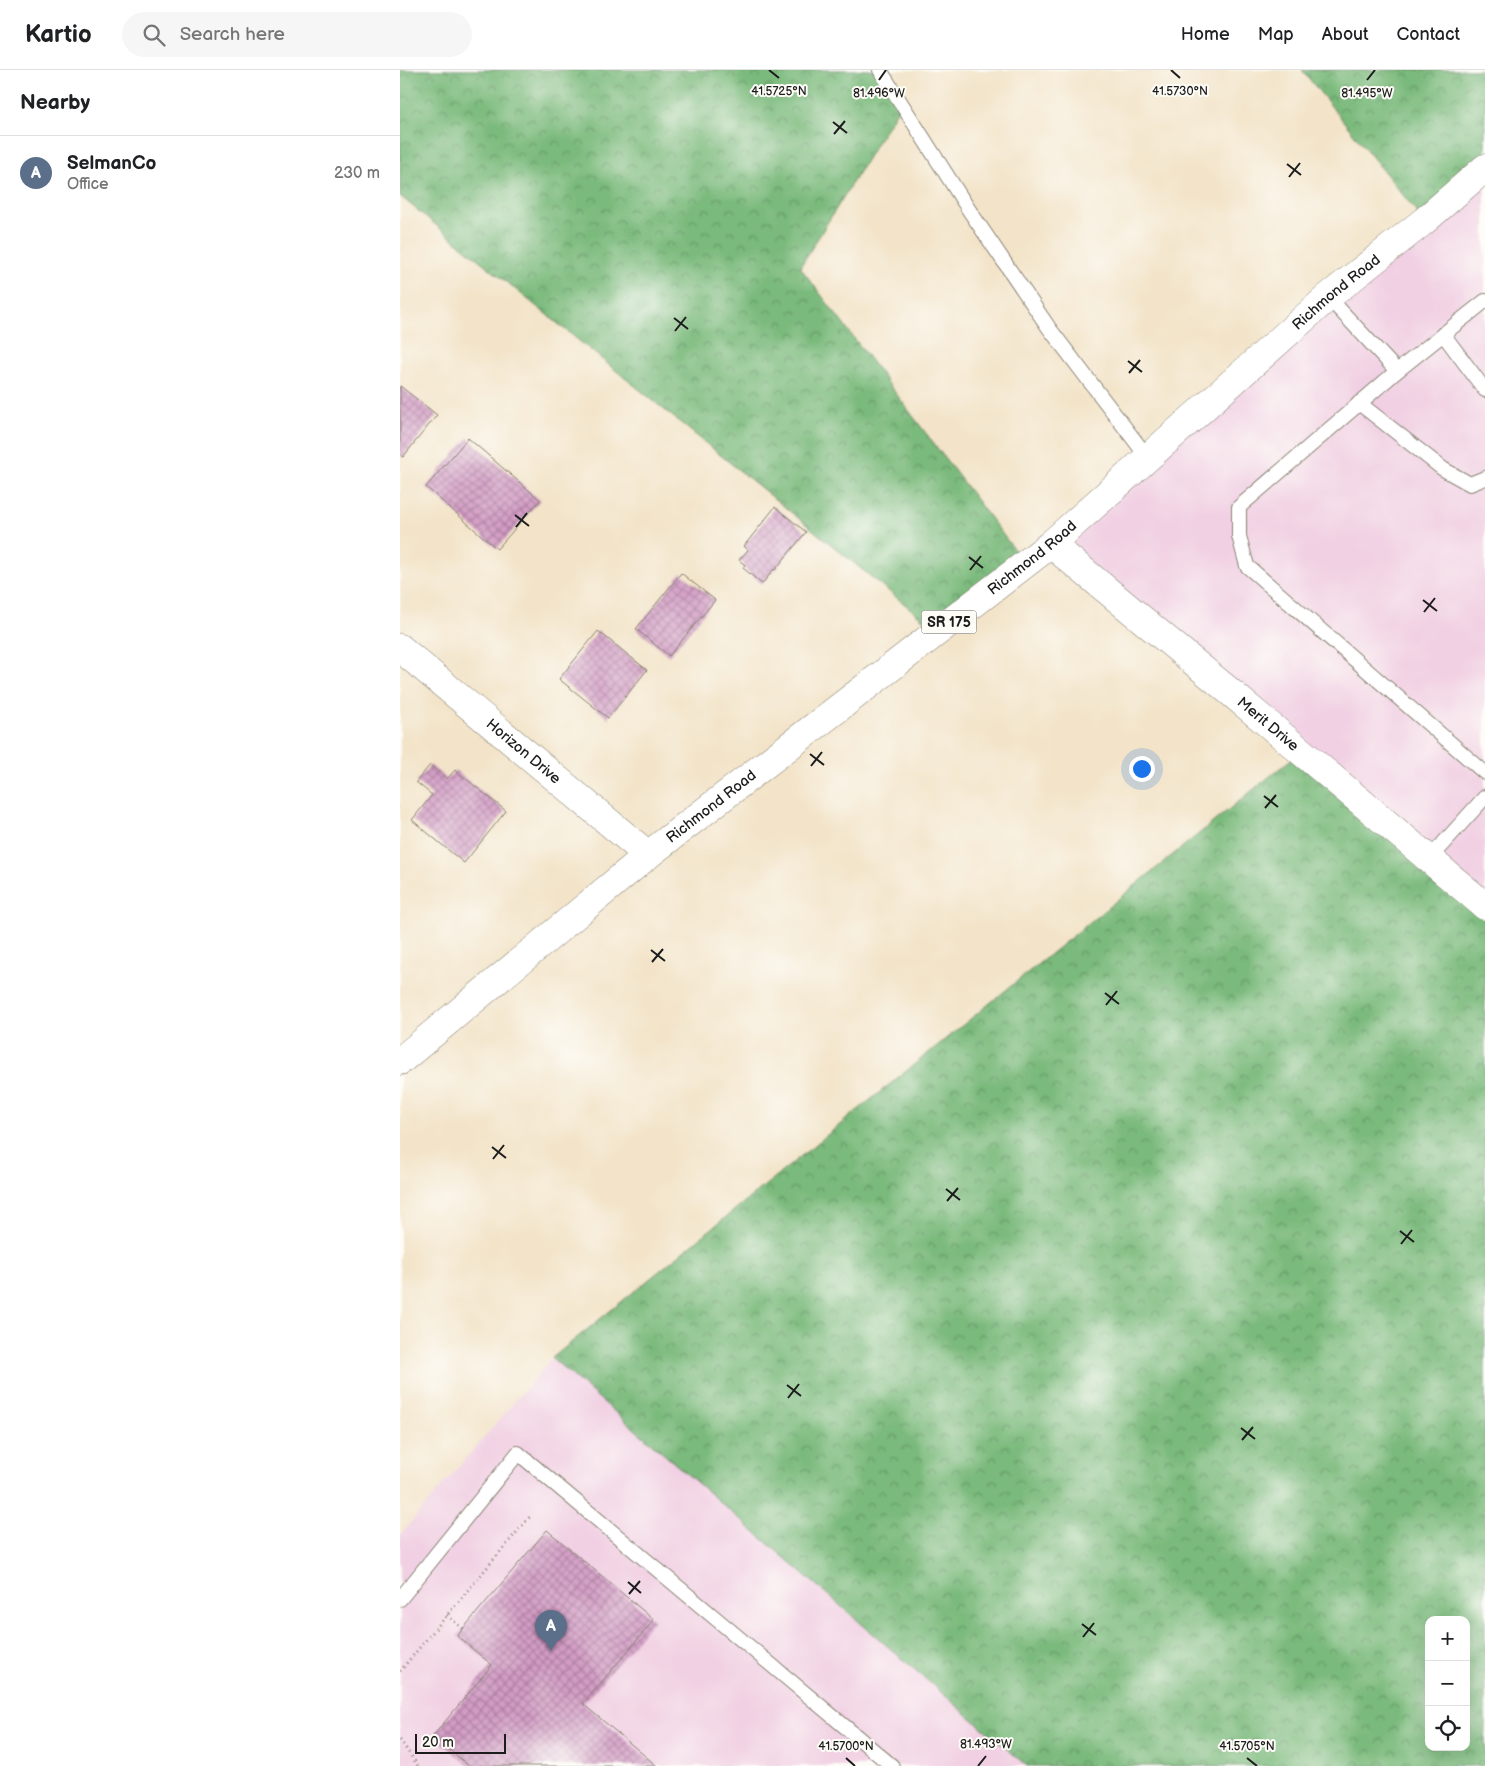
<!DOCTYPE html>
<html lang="en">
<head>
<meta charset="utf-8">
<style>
	body { margin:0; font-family:"Balsamiq Sans",sans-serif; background:#f6f6f6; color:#202124 }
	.controls { position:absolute; right:15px; bottom:15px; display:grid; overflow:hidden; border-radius:10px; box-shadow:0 5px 20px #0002 }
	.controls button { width:45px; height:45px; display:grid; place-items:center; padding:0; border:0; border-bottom:1px solid #e0e0e0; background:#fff; color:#202124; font:25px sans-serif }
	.scale { position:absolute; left:15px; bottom:12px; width:91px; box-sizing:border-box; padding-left:5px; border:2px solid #1c1c1c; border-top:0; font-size:14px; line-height:18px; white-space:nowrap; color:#1c1c1c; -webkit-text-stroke:4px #fdfcf7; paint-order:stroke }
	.you { position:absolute; left:741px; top:698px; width:18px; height:18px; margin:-12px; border:4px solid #fff; border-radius:50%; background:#1a73e8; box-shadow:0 0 0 8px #1a73e833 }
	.badge { display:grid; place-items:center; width:32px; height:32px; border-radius:50%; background:#b45309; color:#fff; font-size:16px; font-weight:700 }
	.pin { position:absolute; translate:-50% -41px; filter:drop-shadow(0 1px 2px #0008) }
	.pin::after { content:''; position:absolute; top:26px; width:18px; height:15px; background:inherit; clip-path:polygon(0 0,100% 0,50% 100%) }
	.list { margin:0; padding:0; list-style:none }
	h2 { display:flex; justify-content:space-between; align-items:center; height:65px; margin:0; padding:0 20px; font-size:21px }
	h2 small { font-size:16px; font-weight:400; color:#757577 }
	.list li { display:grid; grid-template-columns:32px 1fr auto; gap:15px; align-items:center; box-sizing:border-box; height:75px; padding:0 20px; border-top:1px solid #e0e0e0 }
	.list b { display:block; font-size:19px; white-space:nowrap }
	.list p { margin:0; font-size:16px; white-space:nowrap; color:#757577 }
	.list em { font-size:16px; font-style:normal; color:#757577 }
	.icon { flex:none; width:28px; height:28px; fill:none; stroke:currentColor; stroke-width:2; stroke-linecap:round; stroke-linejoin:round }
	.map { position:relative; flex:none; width:1085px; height:1696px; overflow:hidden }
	header { display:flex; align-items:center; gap:30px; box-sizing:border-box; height:70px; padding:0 25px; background:#fff; border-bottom:1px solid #e0e0e0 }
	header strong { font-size:24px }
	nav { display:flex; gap:28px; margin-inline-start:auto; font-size:18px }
	.search { width:350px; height:45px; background:#f6f6f6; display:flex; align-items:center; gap:12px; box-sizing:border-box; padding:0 18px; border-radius:28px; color:#757577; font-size:19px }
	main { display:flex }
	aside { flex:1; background:#fff }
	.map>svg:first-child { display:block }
	.built { fill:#f1d0e3 }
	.forest { fill:url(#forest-crowns); stroke:#4b6b4c; fill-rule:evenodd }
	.building { fill:url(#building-cross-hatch) }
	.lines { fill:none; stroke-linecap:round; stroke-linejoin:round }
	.service-casing { stroke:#888072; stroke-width:16 }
	.minor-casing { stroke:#888072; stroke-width:29 }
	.primary-casing { stroke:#888072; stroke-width:29 }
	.path { stroke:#888072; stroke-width:3; stroke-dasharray:1 4; stroke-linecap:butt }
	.service { stroke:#fff; stroke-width:14 }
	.minor { stroke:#fff; stroke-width:28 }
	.primary { stroke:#fff; stroke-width:28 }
	.ticks { fill:none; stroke:#1c1c1c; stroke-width:2 }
	.labels { text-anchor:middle; stroke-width:4; stroke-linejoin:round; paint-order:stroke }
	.shield { fill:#fdfcf7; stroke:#605f5e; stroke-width:1 }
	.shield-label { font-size:14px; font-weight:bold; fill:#1c1c1c }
	.street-label { font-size:15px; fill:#1c1c1c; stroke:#fdfcf7 }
	.ticks-label { font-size:12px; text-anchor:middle; fill:#1c1c1c; stroke:#fdfcf7; stroke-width:4; stroke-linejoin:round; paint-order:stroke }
</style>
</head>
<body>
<header>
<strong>Kartio</strong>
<div class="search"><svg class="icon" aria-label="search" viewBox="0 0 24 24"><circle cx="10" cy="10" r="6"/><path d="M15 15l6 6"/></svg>Search here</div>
<nav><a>Home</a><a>Map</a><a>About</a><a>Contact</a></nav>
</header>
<main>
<aside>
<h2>Nearby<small></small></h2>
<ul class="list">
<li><span class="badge" style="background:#5c6f8a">A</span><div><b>SelmanCo</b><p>Office</p></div><em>230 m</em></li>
</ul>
</aside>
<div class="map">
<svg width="1085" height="1696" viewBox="0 0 1085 1696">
	<defs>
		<pattern id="forest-crowns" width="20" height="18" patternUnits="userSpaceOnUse" patternTransform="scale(1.25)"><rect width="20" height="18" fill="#7aba7c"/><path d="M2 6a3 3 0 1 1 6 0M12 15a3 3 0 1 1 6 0" fill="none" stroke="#639665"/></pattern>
		<pattern id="building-cross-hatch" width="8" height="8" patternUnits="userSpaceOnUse" patternTransform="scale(1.25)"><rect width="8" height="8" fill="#d39cc5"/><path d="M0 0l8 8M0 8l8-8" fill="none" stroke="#aa7e9f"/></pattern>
	</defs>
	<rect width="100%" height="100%" fill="#fdfcf7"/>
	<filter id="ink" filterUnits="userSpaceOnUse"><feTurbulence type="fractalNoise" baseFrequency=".02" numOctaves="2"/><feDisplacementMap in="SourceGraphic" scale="10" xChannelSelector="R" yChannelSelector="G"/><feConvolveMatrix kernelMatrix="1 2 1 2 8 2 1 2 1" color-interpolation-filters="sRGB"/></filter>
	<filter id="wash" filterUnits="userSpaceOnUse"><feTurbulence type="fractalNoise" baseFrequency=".0096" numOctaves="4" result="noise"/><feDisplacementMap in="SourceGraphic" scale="20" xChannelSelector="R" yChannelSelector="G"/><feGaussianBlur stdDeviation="1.12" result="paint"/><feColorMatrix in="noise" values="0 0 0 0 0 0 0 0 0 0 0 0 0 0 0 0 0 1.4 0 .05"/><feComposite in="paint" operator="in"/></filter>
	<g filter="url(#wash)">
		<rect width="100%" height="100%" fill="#f3e4c9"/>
		<g class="built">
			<path d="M 1085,98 L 1085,836 L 651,474 Z"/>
			<path d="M 152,1288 L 627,1696 L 0,1696 L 0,1465 Z"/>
		</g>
		<g class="forest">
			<path d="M 0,0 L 480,0 L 501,34 L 400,197 L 625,494 L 538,561 L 0,126 Z"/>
			<path d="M 902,0 L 1085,0 L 1085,98 L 1024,151 Z"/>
			<path d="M 901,681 L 1085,836 L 1085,1696 L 627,1696 L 152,1288 ZM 1029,1550 L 1066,1550 L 1066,1677 L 1029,1677 Z"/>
		</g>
		<g id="blocks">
			<g class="building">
				<path d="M 0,316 L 37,345 L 3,387 L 0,385 Z"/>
				<path d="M 68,368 L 140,430 L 97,479 L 26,417 Z"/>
				<path d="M 375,437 L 406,462 L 375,500 L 374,499 L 362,514 L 343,498 L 345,495 L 339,490 L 348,480 L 344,476 Z"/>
				<path d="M 281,503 L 315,530 L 269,586 L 236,559 Z"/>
				<path d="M 198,561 L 247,600 L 208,648 L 159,609 Z"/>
				<path d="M 30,695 L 47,709 L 55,700 L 106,741 L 64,793 L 12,750 L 32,725 L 16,712 Z"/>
				<path d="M 147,1460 L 254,1550 L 183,1634 L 257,1696 L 69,1696 L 33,1666 L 92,1595 L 57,1566 Z"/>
			</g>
		</g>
	</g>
	<g filter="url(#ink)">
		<use href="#blocks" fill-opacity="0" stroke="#888072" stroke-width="1"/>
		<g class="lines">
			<defs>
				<g id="service">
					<path d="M 480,0 L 569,140 L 649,258 L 748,388"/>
					<path d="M 928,227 L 997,301"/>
					<path d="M 1085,231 L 997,301 L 839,437 L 839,466 L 847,496 L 1085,703"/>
					<path d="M 1043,264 L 1085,320"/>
					<path d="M 959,333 L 1043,399 L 1070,414 L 1085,408"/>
					<path d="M 1029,789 L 1085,727"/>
					<path d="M 0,1529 L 118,1383 L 492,1696"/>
				</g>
				<g id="minor">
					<path id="s1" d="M 651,474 L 835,626 L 1085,836"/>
					<path id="s2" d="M 0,578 L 248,785"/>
				</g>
				<g id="primary">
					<path id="s3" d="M 0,991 L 248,785 L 651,474 L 928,227 L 1024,151 L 1085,98"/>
				</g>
			</defs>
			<use href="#service" class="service-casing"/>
			<use href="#minor" class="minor-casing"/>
			<use href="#primary" class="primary-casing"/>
			<g class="path">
				<path d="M 47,1545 L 63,1559"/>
				<path d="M 0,1601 L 132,1444"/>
				<path d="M 0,1670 L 18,1696"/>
			</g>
			<use href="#service" class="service"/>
			<use href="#minor" class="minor"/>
			<use href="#primary" class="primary"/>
		</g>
	</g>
	<path class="ticks" d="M 369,0 L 379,8M 771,0 L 780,8M 479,10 L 486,0M 967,10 L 975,0M 433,52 L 447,63M 434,64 L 445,51M 887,94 L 901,105M 889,107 L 900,93M 274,248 L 288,259M 275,261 L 286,247M 728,291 L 742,302M 729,303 L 740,290M 115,445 L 129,456M 116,457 L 127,443M 569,487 L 583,498M 570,500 L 581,486M 1023,530 L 1037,541M 1024,542 L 1035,528M 410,684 L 424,695M 411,696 L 422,682M 864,726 L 878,737M 865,738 L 876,725M 251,880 L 265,891M 252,892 L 263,879M 705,923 L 719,934M 706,935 L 717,921M 92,1077 L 106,1088M 93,1089 L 104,1075M 546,1119 L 560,1130M 547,1131 L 558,1118M 1000,1161 L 1014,1172M 1001,1174 L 1012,1160M 387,1315 L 401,1326M 388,1328 L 399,1314M 841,1358 L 855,1369M 842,1370 L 853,1357M 228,1512 L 241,1523M 229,1524 L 240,1511M 682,1554 L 696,1565M 683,1567 L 694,1553M 446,1688 L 455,1696M 847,1688 L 857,1696M 578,1696 L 586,1686"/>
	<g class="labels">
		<rect class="shield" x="521.5" y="540.5" width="55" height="23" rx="4"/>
		<g class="shield-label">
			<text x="549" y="557">SR 175</text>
		</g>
		<g class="street-label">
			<text dy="5" stroke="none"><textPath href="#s3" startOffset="1212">Richmond Road</textPath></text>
			<text dy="5" stroke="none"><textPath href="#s3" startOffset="808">Richmond Road</textPath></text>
			<text dy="5" stroke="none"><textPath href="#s1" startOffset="282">Merit Drive</textPath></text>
			<text dy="5" stroke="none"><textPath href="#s2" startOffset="161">Horizon Drive</textPath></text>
			<text dy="5" stroke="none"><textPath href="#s3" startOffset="402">Richmond Road</textPath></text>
		</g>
	</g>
	<g class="ticks-label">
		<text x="379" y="25">41.5725°N</text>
		<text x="780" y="25">41.5730°N</text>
		<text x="479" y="27">81.496°W</text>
		<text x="967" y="27">81.495°W</text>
		<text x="586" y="1678">81.493°W</text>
		<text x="446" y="1680">41.5700°N</text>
		<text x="847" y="1680">41.5705°N</text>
	</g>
</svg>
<div class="controls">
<button>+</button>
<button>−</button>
<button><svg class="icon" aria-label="locate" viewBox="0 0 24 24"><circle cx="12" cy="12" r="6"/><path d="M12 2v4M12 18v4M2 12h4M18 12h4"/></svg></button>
</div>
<div class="scale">20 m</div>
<div class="you"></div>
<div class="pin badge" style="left:151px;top:1581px;background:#5c6f8a">A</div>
</div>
</main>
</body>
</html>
